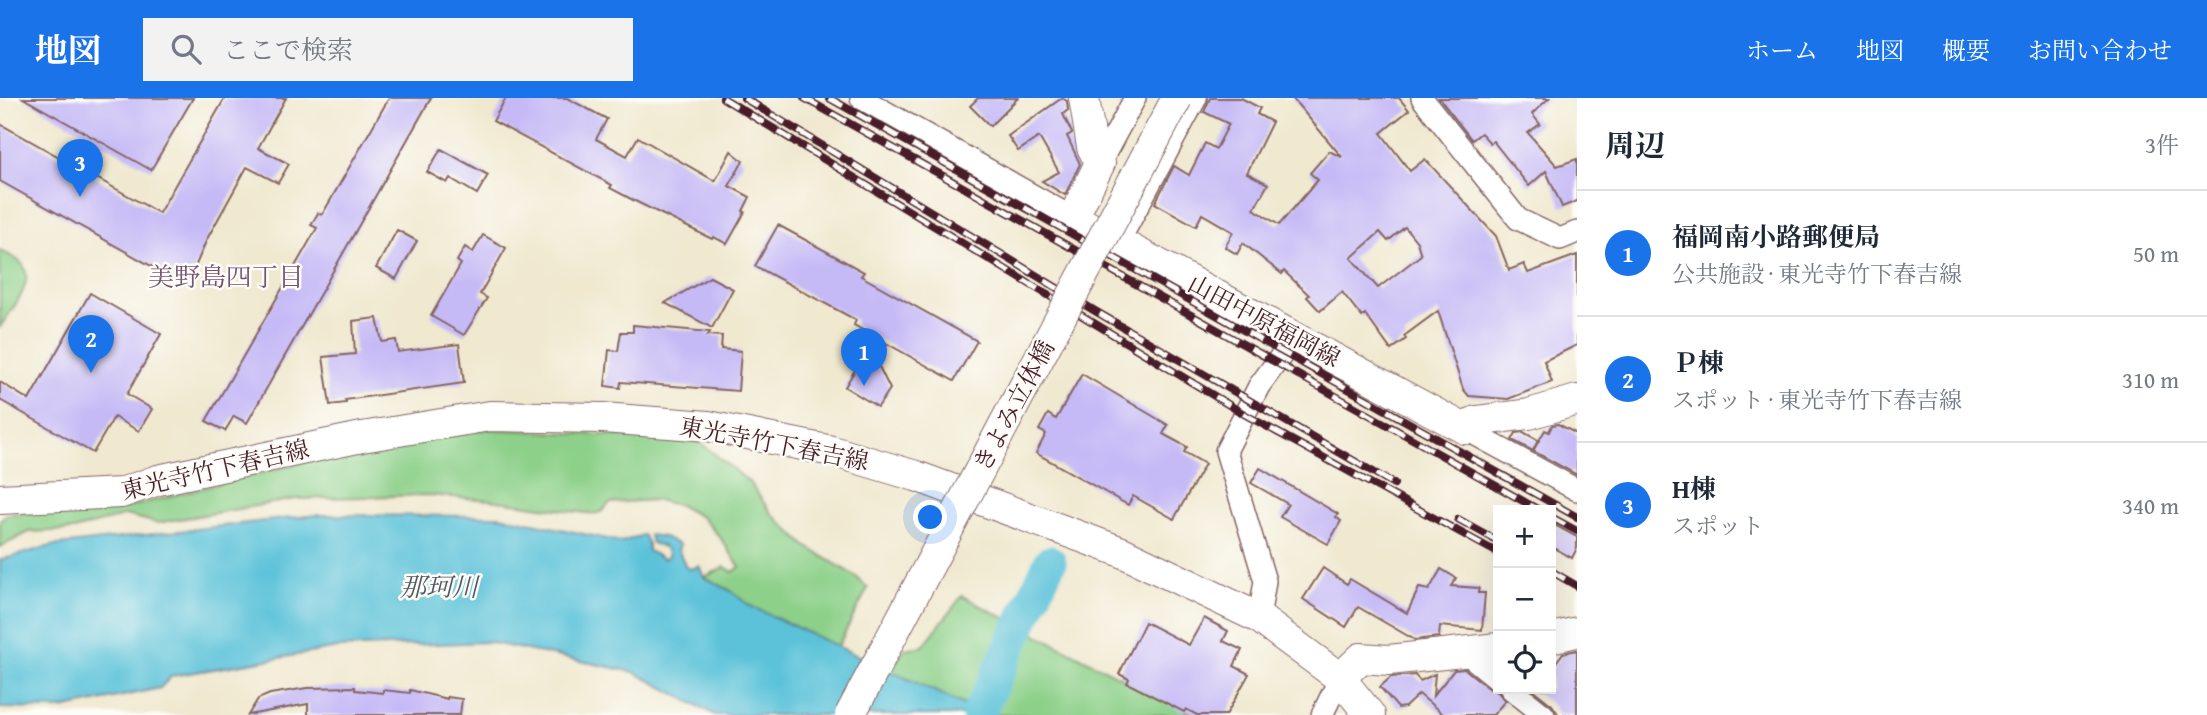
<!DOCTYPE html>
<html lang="ja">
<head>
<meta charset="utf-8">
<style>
	body { margin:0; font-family:"Gentium Book Plus","Noto Serif JP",serif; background:#f2f2f3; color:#1f2937 }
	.controls { position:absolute; right:21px; bottom:21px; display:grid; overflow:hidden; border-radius:0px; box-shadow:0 7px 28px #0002 }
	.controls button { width:63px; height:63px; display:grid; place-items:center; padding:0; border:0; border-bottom:2px solid #e0e1e3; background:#fff; color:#1f2937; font:35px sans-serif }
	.you { position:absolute; left:931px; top:420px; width:24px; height:24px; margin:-18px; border:5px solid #fff; border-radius:50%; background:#1a73e8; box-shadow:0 0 0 10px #1a73e833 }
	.badge { display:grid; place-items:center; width:46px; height:46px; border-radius:50%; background:#1a73e8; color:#fff; font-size:23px; font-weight:700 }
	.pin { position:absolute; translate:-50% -58px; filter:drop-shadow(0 2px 4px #0008) }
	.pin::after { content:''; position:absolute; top:37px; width:24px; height:21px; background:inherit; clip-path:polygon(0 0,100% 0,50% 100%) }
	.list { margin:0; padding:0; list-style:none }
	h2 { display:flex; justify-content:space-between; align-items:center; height:91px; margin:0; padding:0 28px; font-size:30px }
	h2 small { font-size:23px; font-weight:400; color:#747a83 }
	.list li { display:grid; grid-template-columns:46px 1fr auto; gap:21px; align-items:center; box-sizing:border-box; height:126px; padding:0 28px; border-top:2px solid #e0e1e3 }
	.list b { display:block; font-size:26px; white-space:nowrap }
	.list p { margin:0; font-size:23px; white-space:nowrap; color:#747a83 }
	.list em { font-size:23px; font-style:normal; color:#747a83 }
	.icon { flex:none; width:38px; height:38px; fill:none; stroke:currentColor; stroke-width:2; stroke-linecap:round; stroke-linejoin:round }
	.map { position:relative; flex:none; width:1577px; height:617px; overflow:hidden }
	header { display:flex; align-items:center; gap:42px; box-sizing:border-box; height:98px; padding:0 35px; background:#1a73e8; color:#fff }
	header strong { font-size:33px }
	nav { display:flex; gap:38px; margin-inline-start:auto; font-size:24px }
	.search { width:490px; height:63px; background:#f2f2f3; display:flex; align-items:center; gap:18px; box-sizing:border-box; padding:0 24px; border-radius:0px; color:#747a83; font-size:26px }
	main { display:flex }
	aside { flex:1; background:#fff }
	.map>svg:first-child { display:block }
	.green { fill:#8cd089; stroke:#6b785a; stroke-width:2 }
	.water { fill:#5cc2d9; stroke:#537082; stroke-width:2 }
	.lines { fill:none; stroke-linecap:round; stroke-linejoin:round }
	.river { stroke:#5cc2d9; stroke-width:33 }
	.building { fill:#c5b9f6; fill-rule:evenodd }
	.street-casing { stroke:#846564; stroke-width:24 }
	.secondary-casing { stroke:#846564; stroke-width:32 }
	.street { stroke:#fff; stroke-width:21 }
	.secondary { stroke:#fff; stroke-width:30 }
	.rail-casing { stroke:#4a1f2b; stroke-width:8 }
	.rail { stroke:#fdfcf7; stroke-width:5; stroke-dasharray:16; stroke-linecap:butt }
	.secondary-bridge-casing { stroke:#846564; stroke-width:32; stroke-linecap:butt }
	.secondary-bridge { stroke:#fff; stroke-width:30 }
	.labels { text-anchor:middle; stroke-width:5; stroke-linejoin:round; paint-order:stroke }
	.street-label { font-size:24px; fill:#4a1f2b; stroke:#fdfcf7 }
	.neighbourhood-label { font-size:26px; fill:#755572; stroke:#fdfcf7 }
	.water-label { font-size:26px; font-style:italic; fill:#505868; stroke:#fdfcf7 }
</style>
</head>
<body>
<header>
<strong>地図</strong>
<div class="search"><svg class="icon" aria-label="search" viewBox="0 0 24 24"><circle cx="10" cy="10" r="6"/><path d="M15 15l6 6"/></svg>ここで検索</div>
<nav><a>ホーム</a><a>地図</a><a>概要</a><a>お問い合わせ</a></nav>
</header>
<main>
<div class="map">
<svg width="1577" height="617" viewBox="0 0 1577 617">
	<rect width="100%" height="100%" fill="#fdfcf7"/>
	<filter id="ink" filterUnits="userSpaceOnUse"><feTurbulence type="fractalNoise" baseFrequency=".0143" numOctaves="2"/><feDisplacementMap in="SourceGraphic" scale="14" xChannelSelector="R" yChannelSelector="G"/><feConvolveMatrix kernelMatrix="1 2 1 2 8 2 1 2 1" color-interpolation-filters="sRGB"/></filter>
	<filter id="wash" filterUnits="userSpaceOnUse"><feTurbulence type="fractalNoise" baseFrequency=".00686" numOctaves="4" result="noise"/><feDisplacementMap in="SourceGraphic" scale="28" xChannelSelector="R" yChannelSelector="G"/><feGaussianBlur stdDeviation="1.57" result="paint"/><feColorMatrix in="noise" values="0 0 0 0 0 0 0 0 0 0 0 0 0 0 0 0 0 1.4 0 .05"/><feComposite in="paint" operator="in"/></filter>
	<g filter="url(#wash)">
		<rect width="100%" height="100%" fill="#f0e8cf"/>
		<g class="green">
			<path d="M 0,152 C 6,156 15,159 20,164 C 39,182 10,213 0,229 Z"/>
			<path d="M 488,331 L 697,342 L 749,384 L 773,417 L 806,448 L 855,478 L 868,490 L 837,550 L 750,508 L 731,493 L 704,479 L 725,469 L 733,474 L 740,469 L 719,438 L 701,419 L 679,407 L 655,402 L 610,405 L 601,414 L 593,416 L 491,402 L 428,397 L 296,401 L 157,425 L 126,417 L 74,432 L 29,434 L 0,449 L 0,422 L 8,416 L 117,412 L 343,354 Z"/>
			<path d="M 962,498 L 1194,617 L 986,617 L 890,574 L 905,551 L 923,548 Z"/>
		</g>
		<path class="water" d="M 316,417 L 500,418 L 621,444 L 643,437 L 648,446 L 648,453 L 663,461 L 668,459 L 668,454 L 664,449 L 652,445 L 649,437 L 664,439 L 680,447 L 678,451 L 686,469 L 690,471 L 699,468 L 704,479 L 731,493 L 750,508 L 986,617 L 715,617 L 634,574 L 488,544 L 338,550 L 172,578 L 160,590 L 62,611 L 0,610 L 0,462 L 51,448 Z"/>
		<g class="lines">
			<path class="river" d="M 978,617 L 1050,464"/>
		</g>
		<g id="blocks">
			<g class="building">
				<path d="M 23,0 L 193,0 L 151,72 Z"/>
				<path d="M 225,0 L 286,0 L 258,50 L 289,66 L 278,85 L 247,69 L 207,141 L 187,188 L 0,83 L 0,26 L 159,115 Z"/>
				<path d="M 389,0 L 431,0 L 247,325 L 234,318 L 225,333 L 206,323 L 317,130 L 311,127 L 318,115 L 322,117 Z"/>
				<path d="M 506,0 L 567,0 L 607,21 L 596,41 L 627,58 L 638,39 L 715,83 L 731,53 L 743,63 L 729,88 L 750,99 L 743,113 L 745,114 L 727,146 L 714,139 L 712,141 L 633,102 L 610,90 L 612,87 L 493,23 Z"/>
				<path d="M 978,0 L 1018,0 L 990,28 L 970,8 Z"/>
				<path d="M 1062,0 L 1067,3 L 1068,12 L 1063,16 L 1072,35 L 1067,38 L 1080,66 L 1065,97 L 1042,83 L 1059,74 L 1039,39 L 1018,53 L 1008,38 Z"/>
				<path d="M 1210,0 L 1241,0 L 1260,10 L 1257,16 L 1272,24 L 1247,75 L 1268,86 L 1254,111 L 1279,127 L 1318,82 L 1310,75 L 1329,53 L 1342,59 L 1292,0 L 1399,0 L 1409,12 L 1381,35 L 1410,73 L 1425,61 L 1496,138 L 1509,172 L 1524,166 L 1528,175 L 1577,157 L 1577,247 L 1544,263 L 1552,284 L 1508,301 L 1469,298 L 1463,291 L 1438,213 L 1404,238 L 1406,241 L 1391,252 L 1365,216 L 1362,219 L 1342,194 L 1320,213 L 1307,199 L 1309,197 L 1284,173 L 1282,176 L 1243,145 L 1237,156 L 1225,149 L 1233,134 L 1202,116 L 1196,128 L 1155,105 L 1174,68 L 1189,77 L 1205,45 L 1216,51 L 1229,26 L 1204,14 ZM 1405,129 L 1417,144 L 1421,157 L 1378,190 L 1351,160 L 1380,134 L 1388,143 Z"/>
				<path d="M 1439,0 L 1549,0 L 1532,16 L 1540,26 L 1528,35 L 1557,68 L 1577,61 L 1577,103 L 1562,109 L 1546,73 L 1529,88 L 1493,43 L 1490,45 L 1481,35 L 1472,42 Z"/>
				<path d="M 441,51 L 488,77 L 477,96 L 450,80 L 447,85 L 427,74 Z"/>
				<path d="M 778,127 L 864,174 L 861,178 L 977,243 L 954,283 L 854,227 L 856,222 L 755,168 Z"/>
				<path d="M 397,132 L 417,143 L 396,181 L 376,170 Z"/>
				<path d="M 483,137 L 506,150 L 480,196 L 487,200 L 464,237 L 431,218 L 461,166 L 457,163 L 465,149 L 473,154 Z"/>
				<path d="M 710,179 L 733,191 L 712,230 L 665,205 Z"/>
				<path d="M 90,195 L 161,236 L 127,296 L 152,311 L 139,333 L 114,319 L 93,355 L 0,302 L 0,284 L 29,302 Z"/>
				<path d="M 377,220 L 382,244 L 396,242 L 398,254 L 459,246 L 464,285 L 345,302 L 346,305 L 330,307 L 323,259 L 355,256 L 353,223 Z"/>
				<path d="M 633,227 L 710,234 L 708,237 L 722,238 L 721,251 L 741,253 L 738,293 L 621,284 L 620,290 L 605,288 L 609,252 L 618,253 L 621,234 L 633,234 Z"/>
				<path d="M 869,248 L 890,291 L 878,309 L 845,289 Z"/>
				<path d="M 1082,276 L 1168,327 L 1163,336 L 1187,349 L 1184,354 L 1205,366 L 1174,421 L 1133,398 L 1128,407 L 1036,355 L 1046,336 L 1039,332 L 1048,316 L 1056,321 Z"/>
				<path d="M 1558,326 L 1577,336 L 1577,377 L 1533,353 L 1545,332 L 1549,334 L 1552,327 Z"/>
				<path d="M 1523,334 L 1538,342 L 1533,353 L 1512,342 L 1516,335 Z"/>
				<path d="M 1260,370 L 1338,416 L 1336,419 L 1341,423 L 1328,446 L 1280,419 L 1288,406 L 1251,385 Z"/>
				<path d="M 1551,425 L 1577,439 L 1577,450 L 1572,460 L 1551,448 Z"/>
				<path d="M 1323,470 L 1347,486 L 1350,481 L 1407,515 L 1419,490 L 1429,492 L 1441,471 L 1456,480 L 1451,488 L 1479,490 L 1478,495 L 1485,495 L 1482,532 L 1440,528 L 1439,539 L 1415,542 L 1358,509 L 1346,529 L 1303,501 Z"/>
				<path d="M 1204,520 L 1228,533 L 1223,543 L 1242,552 L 1234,568 L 1249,576 L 1226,617 L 1197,617 L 1186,611 L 1184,614 L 1127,585 L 1129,581 L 1119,576 L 1145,524 L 1189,547 Z"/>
				<path d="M 1577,552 L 1577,617 L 1559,617 L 1552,607 L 1532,591 L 1551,591 L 1551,571 L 1563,555 Z"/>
				<path d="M 1465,571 L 1490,591 L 1498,594 L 1505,603 L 1493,617 L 1444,617 L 1419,596 L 1405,609 L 1398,610 L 1380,589 L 1391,579 L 1415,577 L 1420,583 L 1435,576 L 1433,598 L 1454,572 Z"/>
				<path d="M 355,589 L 355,592 L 383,595 L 383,592 L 410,595 L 410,592 L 447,601 L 447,599 L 462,601 L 460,617 L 308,617 L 308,606 L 248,617 L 258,601 L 270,596 L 307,590 Z"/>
			</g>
		</g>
	</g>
	<g filter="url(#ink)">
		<use href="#blocks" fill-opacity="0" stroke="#846564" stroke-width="2"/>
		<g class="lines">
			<defs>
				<g id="street">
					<path d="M 861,0 L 1073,120"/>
					<path d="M 1422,0 L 1518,121 L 1560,141 L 1577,134"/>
					<path d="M 1100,65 L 1135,0"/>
					<path d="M 1118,145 L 1196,0"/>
					<path d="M 1465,331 L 1577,392"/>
					<path d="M 1259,520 L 1265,483 L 1226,353 L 1259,288 L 1295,239"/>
					<path d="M 1466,555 L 1498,581"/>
					<path d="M 1511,591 L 1544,617"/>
					<path d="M 1322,617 L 1340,580"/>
				</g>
				<g id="secondary">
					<path d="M 1084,0 L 1092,49 L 1100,65 L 1073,120 L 1465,331 L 1476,323 L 1529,316 L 1577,302"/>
					<path d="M 0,401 L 121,395 L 158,382 L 362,339 L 490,318 L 603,320 L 708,328 L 832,353 L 916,378 L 1122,454 L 1259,520 L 1340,580 L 1370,617"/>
					<path d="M 1551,540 L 1577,534"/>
					<path d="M 1340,580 L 1361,560 L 1389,562 L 1498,550"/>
				</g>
			</defs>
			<use href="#street" class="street-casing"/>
			<use href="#secondary" class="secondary-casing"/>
			<use href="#street" class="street"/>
			<use href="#secondary" class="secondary"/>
			<defs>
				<g id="rail">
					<path d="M 723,0 L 1244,316 L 1498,455"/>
					<path d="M 744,0 L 1095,213 L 1394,386"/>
					<path d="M 804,0 L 1539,412"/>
					<path d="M 829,0 L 1577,419"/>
					<path d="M 1551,419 L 1577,433"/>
					<path d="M 1458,421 L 1498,443"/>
					<path d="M 1551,473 L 1577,488"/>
				</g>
			</defs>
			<use href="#rail" class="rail-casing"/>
			<use href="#rail" class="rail"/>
			<defs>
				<path id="secondary-bridge" d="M 850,617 L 1177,0"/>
			</defs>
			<use href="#secondary-bridge" class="secondary-bridge-casing"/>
			<use href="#secondary-bridge" class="secondary-bridge"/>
		</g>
	</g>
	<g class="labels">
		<g class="street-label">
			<text transform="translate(1264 223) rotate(28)" y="8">山田中原福岡線</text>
			<text transform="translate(1014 308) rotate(-62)" y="8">きよみ立体橋</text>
			<text transform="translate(774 346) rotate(11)" y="8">東光寺竹下春吉線</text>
			<text transform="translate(215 372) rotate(-13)" y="8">東光寺竹下春吉線</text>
		</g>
		<g class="neighbourhood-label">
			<text x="226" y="188">美野島四丁目</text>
		</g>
		<g class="water-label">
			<text x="439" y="498">那珂川</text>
		</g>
	</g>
</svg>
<div class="controls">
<button>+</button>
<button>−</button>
<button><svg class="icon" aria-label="locate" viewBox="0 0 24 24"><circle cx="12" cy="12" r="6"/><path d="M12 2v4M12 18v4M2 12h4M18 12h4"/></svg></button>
</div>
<div class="you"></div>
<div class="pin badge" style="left:864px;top:288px">1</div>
<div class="pin badge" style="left:91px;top:275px">2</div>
<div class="pin badge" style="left:80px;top:99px">3</div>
</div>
<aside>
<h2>周辺<small>3件</small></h2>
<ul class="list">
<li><span class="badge">1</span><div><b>福岡南小路郵便局</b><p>公共施設 · 東光寺竹下春吉線</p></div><em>50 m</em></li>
<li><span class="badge">2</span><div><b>Ｐ棟</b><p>スポット · 東光寺竹下春吉線</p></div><em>310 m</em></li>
<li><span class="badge">3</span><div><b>H棟</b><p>スポット</p></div><em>340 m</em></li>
</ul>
</aside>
</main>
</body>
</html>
